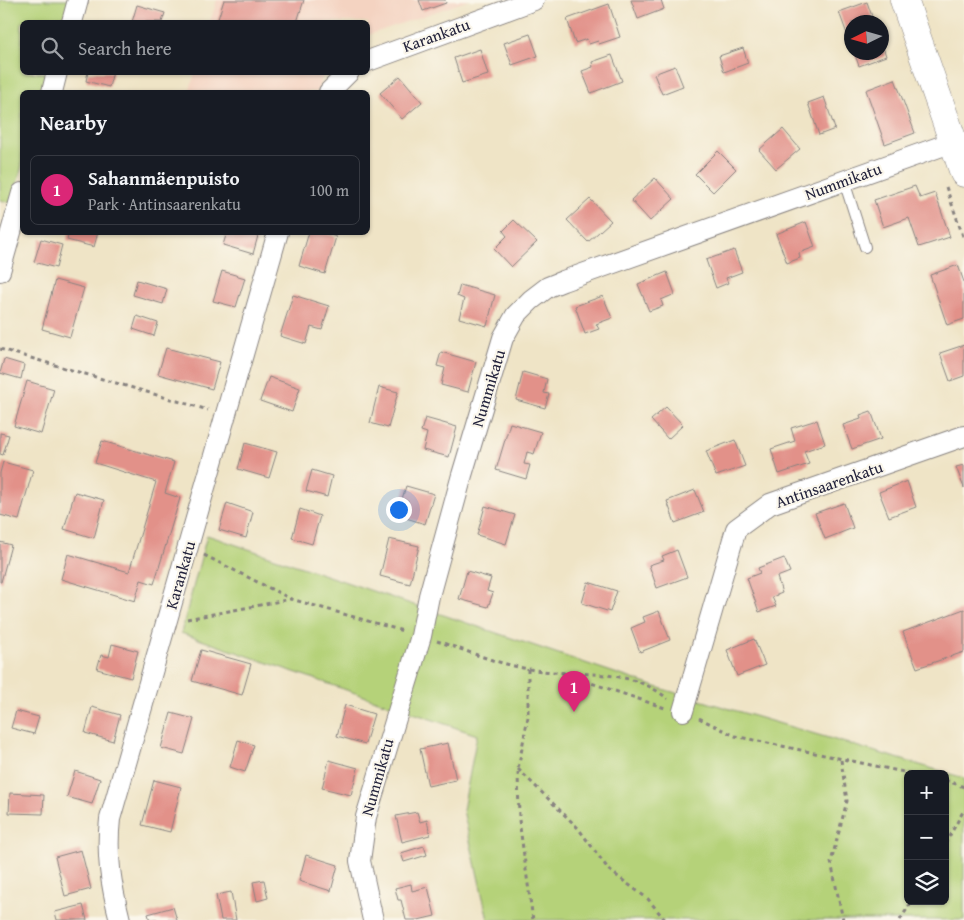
<!DOCTYPE html>
<html lang="en">
<head>
<meta charset="utf-8">
<style>
	body { margin:0; font-family:"Gentium Book Plus",serif; background:#242831; color:#f1f3f6 }
	.controls { position:absolute; right:15px; bottom:15px; display:grid; overflow:hidden; border-radius:8px; box-shadow:0 1px 4px #0004 }
	.controls button { width:45px; height:45px; display:grid; place-items:center; padding:0; border:0; border-bottom:1px solid #363941; background:#171b24; color:#f1f3f6; font:25px sans-serif }
	.compass { position:absolute; left:844px; top:15px; width:45px; height:45px; border-radius:50%; background:#171b24; box-shadow:0 1px 4px #0004; rotate:265deg }
	.you { position:absolute; left:398px; top:509px; width:18px; height:18px; margin:-12px; border:4px solid #fff; border-radius:50%; background:#1a73e8; box-shadow:0 0 0 8px #1a73e833 }
	.badge { display:grid; place-items:center; width:32px; height:32px; border-radius:50%; background:#db2777; color:#fff; font-size:16px; font-weight:700 }
	.pin { position:absolute; translate:-50% -41px; filter:drop-shadow(0 1px 2px #0008) }
	.pin::after { content:''; position:absolute; top:26px; width:18px; height:15px; background:inherit; clip-path:polygon(0 0,100% 0,50% 100%) }
	.list { margin:0; padding:0; list-style:none }
	h2 { display:flex; justify-content:space-between; align-items:center; height:65px; margin:0; padding:0 20px; font-size:21px }
	h2 small { font-size:16px; font-weight:400; color:#9ea1a6 }
	.list li { display:grid; grid-template-columns:32px 1fr auto; gap:15px; align-items:center; box-sizing:border-box; height:70px; margin:0 10px 10px; padding:0 10px; border:1px solid #363941; border-radius:8px }
	.list b { display:block; font-size:19px; white-space:nowrap }
	.list p { margin:0; font-size:16px; white-space:nowrap; color:#9ea1a6 }
	.list em { font-size:16px; font-style:normal; color:#9ea1a6 }
	.icon { flex:none; width:28px; height:28px; fill:none; stroke:currentColor; stroke-width:2; stroke-linecap:round; stroke-linejoin:round }
	.map { position:relative; flex:none; width:964px; height:920px; overflow:hidden }
	.search { position:absolute; background:#171b24; box-shadow:0 1px 4px #0004; left:20px; top:20px; width:350px; height:55px; display:flex; align-items:center; gap:12px; box-sizing:border-box; padding:0 18px; border-radius:8px; color:#9ea1a6; font-size:19px }
	.panel { position:absolute; background:#171b24; box-shadow:0 1px 4px #0004; left:20px; top:90px; width:350px; height:145px; border-radius:8px }
	.map>svg:first-child { display:block }
	.built { fill:#f4d3c1 }
	.green { fill:#b5d279; stroke:#6c7a5a; fill-rule:evenodd }
	.building { fill:#e29189 }
	.lines { fill:none; stroke-linecap:round; stroke-linejoin:round }
	.service-casing { stroke:#888380; stroke-width:12 }
	.minor-casing { stroke:#888380; stroke-width:22 }
	.secondary-casing { stroke:#888380; stroke-width:29 }
	.path { stroke:#888380; stroke-width:3; stroke-dasharray:4 4; stroke-linecap:butt }
	.service { stroke:#fff; stroke-width:10 }
	.minor { stroke:#fff; stroke-width:20 }
	.secondary { stroke:#fff; stroke-width:28 }
	.labels { text-anchor:middle; stroke-width:4.5; stroke-linejoin:round; paint-order:stroke }
	.street-label { font-size:16px; fill:#22223b; stroke:#fbf7ec }
</style>
</head>
<body>
<div class="map">
<svg width="964" height="920" viewBox="0 0 964 920">
	<rect width="100%" height="100%" fill="#fbf7ec"/>
	<filter id="ink" filterUnits="userSpaceOnUse"><feTurbulence type="fractalNoise" baseFrequency=".02" numOctaves="2"/><feDisplacementMap in="SourceGraphic" scale="10" xChannelSelector="R" yChannelSelector="G"/><feConvolveMatrix kernelMatrix="1 2 1 2 8 2 1 2 1" color-interpolation-filters="sRGB"/></filter>
	<filter id="wash" filterUnits="userSpaceOnUse"><feTurbulence type="fractalNoise" baseFrequency=".0096" numOctaves="4" result="noise"/><feDisplacementMap in="SourceGraphic" scale="20" xChannelSelector="R" yChannelSelector="G"/><feGaussianBlur stdDeviation="1.12" result="paint"/><feColorMatrix in="noise" values="0 0 0 0 0 0 0 0 0 0 0 0 0 0 0 0 0 1.4 0 .05"/><feComposite in="paint" operator="in"/></filter>
	<g filter="url(#wash)">
		<rect width="100%" height="100%" fill="#efe4c6"/>
		<g class="built">
			<path d="M 217,0 L 469,0 L 368,35 L 368,22 L 210,22 Z"/>
			<path d="M 195,73 L 195,72 L 324,73 L 317,92 L 189,92 Z"/>
		</g>
		<g class="green">
			<path d="M 0,0 L 70,0 L 64,22 L 22,22 L 22,72 L 49,73 L 44,92 L 22,92 L 22,166 L 12,203 L 0,200 Z"/>
			<path d="M 207,535 L 659,688 L 964,778 L 964,920 L 488,920 L 463,810 L 477,735 L 181,633 ZM 908,774 L 945,774 L 945,901 L 908,901 Z"/>
		</g>
		<g id="blocks">
			<g class="building">
				<path d="M 224,0 L 304,0 L 297,22 L 217,22 Z"/>
				<path d="M 419,0 L 445,0 L 446,3 L 423,11 Z"/>
				<path d="M 631,0 L 661,0 L 664,9 L 638,19 Z"/>
				<path d="M 867,2 L 874,22 L 852,22 L 851,45 L 839,12 Z"/>
				<path d="M 609,4 L 620,37 L 599,44 L 598,41 L 589,44 L 587,39 L 575,43 L 567,19 Z"/>
				<path d="M 137,5 L 165,13 L 162,22 L 132,22 Z"/>
				<path d="M 530,34 L 538,56 L 512,65 L 504,43 Z"/>
				<path d="M 882,44 L 886,56 L 859,66 L 854,52 L 882,52 Z"/>
				<path d="M 743,48 L 748,63 L 724,72 L 719,56 Z"/>
				<path d="M 480,49 L 488,75 L 462,83 L 454,58 Z"/>
				<path d="M 612,55 L 622,81 L 591,93 L 582,71 L 593,67 L 592,62 Z"/>
				<path d="M 675,66 L 683,86 L 662,94 L 654,74 Z"/>
				<path d="M 88,72 L 113,72 L 109,87 L 86,81 Z"/>
				<path d="M 400,76 L 422,102 L 402,119 L 380,93 Z"/>
				<path d="M 895,79 L 915,133 L 885,144 L 866,90 Z"/>
				<path d="M 824,97 L 835,129 L 819,135 L 808,103 Z"/>
				<path d="M 783,129 L 800,149 L 776,169 L 759,150 Z"/>
				<path d="M 718,151 L 736,169 L 713,192 L 695,174 Z"/>
				<path d="M 655,178 L 674,199 L 650,221 L 631,200 Z"/>
				<path d="M 915,186 L 920,198 L 935,193 L 950,237 L 919,247 L 909,218 L 883,227 L 874,200 Z"/>
				<path d="M 590,199 L 611,221 L 588,242 L 567,220 Z"/>
				<path d="M 514,220 L 537,242 L 511,267 L 494,249 L 507,236 L 503,231 Z"/>
				<path d="M 806,222 L 815,247 L 799,253 L 800,258 L 787,263 L 776,234 Z"/>
				<path d="M 69,232 L 98,232 L 94,247 L 67,240 Z"/>
				<path d="M 227,232 L 259,232 L 253,254 L 223,245 Z"/>
				<path d="M 309,232 L 322,232 L 336,237 L 325,274 L 299,266 Z"/>
				<path d="M 41,239 L 62,245 L 56,268 L 34,262 Z"/>
				<path d="M 734,250 L 742,272 L 726,278 L 728,283 L 716,288 L 706,260 Z"/>
				<path d="M 958,265 L 964,282 L 964,319 L 947,325 L 930,275 Z"/>
				<path d="M 222,271 L 245,278 L 236,307 L 213,301 Z"/>
				<path d="M 667,272 L 675,294 L 661,300 L 663,306 L 649,311 L 638,284 Z"/>
				<path d="M 55,280 L 84,288 L 70,337 L 42,329 Z"/>
				<path d="M 137,280 L 167,289 L 163,304 L 133,295 Z"/>
				<path d="M 460,285 L 495,295 L 487,326 L 459,318 L 464,299 L 457,296 Z"/>
				<path d="M 293,295 L 329,306 L 322,330 L 311,327 L 306,344 L 280,336 Z"/>
				<path d="M 603,296 L 612,318 L 596,324 L 599,329 L 585,334 L 575,306 Z"/>
				<path d="M 137,316 L 158,323 L 154,336 L 133,329 Z"/>
				<path d="M 964,345 L 964,376 L 950,381 L 940,353 Z"/>
				<path d="M 166,348 L 220,362 L 212,389 L 158,374 Z"/>
				<path d="M 441,352 L 476,362 L 468,392 L 441,385 L 445,368 L 437,366 Z"/>
				<path d="M 4,359 L 24,365 L 21,379 L 0,373 Z"/>
				<path d="M 523,372 L 547,379 L 544,393 L 549,394 L 545,408 L 516,400 Z"/>
				<path d="M 269,377 L 300,388 L 292,412 L 260,401 Z"/>
				<path d="M 27,381 L 54,389 L 41,434 L 14,426 Z"/>
				<path d="M 379,387 L 398,392 L 388,428 L 370,423 Z"/>
				<path d="M 666,407 L 683,425 L 668,439 L 651,420 Z"/>
				<path d="M 871,411 L 881,439 L 852,449 L 843,425 L 861,419 L 860,415 Z"/>
				<path d="M 425,418 L 457,427 L 449,457 L 423,450 L 427,433 L 421,431 Z"/>
				<path d="M 817,420 L 825,444 L 804,451 L 809,464 L 779,474 L 771,449 L 795,441 L 791,428 Z"/>
				<path d="M 510,423 L 541,432 L 534,454 L 527,452 L 524,464 L 530,465 L 526,479 L 496,470 Z"/>
				<path d="M 0,433 L 9,435 L 3,455 L 0,454 Z"/>
				<path d="M 735,440 L 745,466 L 716,476 L 706,451 Z"/>
				<path d="M 102,441 L 174,462 L 165,493 L 180,498 L 154,584 L 141,580 L 135,601 L 61,579 L 68,554 L 129,572 L 156,482 L 95,463 Z"/>
				<path d="M 245,443 L 277,452 L 269,478 L 238,469 Z"/>
				<path d="M 3,462 L 33,470 L 19,520 L 0,515 L 0,473 Z"/>
				<path d="M 964,465 L 964,488 L 956,467 Z"/>
				<path d="M 312,470 L 332,476 L 327,497 L 306,491 Z"/>
				<path d="M 907,481 L 916,507 L 889,517 L 879,492 Z"/>
				<path d="M 406,486 L 434,494 L 425,524 L 403,517 L 408,501 L 402,499 Z"/>
				<path d="M 695,490 L 704,512 L 675,523 L 667,501 Z"/>
				<path d="M 75,492 L 104,500 L 94,538 L 64,529 Z"/>
				<path d="M 227,503 L 253,512 L 246,538 L 219,530 Z"/>
				<path d="M 844,503 L 853,528 L 825,539 L 815,513 Z"/>
				<path d="M 485,506 L 515,515 L 506,544 L 477,535 Z"/>
				<path d="M 300,509 L 320,516 L 312,544 L 292,538 Z"/>
				<path d="M 389,539 L 419,546 L 410,584 L 380,576 Z"/>
				<path d="M 0,542 L 11,545 L 1,582 L 0,582 Z"/>
				<path d="M 677,550 L 687,577 L 657,588 L 649,565 L 664,560 L 662,556 Z"/>
				<path d="M 784,558 L 790,572 L 777,577 L 782,593 L 772,597 L 776,606 L 759,612 L 747,578 L 760,573 L 758,568 Z"/>
				<path d="M 467,571 L 491,578 L 487,591 L 493,593 L 488,607 L 459,599 Z"/>
				<path d="M 588,582 L 617,591 L 610,612 L 582,603 Z"/>
				<path d="M 964,609 L 964,652 L 917,668 L 903,632 Z"/>
				<path d="M 659,611 L 670,640 L 640,652 L 631,628 L 645,622 L 643,617 Z"/>
				<path d="M 754,639 L 765,665 L 737,676 L 727,650 Z"/>
				<path d="M 112,644 L 138,651 L 131,678 L 97,669 L 101,655 L 109,657 Z"/>
				<path d="M 201,650 L 251,664 L 242,695 L 192,681 Z"/>
				<path d="M 345,705 L 374,714 L 365,744 L 337,736 Z"/>
				<path d="M 92,707 L 120,715 L 113,741 L 85,733 Z"/>
				<path d="M 16,711 L 39,717 L 34,734 L 11,728 Z"/>
				<path d="M 171,713 L 194,719 L 184,754 L 161,748 Z"/>
				<path d="M 238,740 L 254,745 L 245,772 L 230,767 Z"/>
				<path d="M 448,743 L 456,780 L 428,786 L 420,749 Z"/>
				<path d="M 329,760 L 358,768 L 351,795 L 322,788 Z"/>
				<path d="M 75,771 L 100,779 L 92,804 L 67,797 Z"/>
				<path d="M 154,780 L 181,787 L 170,832 L 142,825 Z"/>
				<path d="M 10,793 L 44,795 L 43,814 L 9,813 Z"/>
				<path d="M 417,812 L 420,822 L 427,820 L 430,835 L 402,842 L 396,816 Z"/>
				<path d="M 424,846 L 427,855 L 404,862 L 401,853 Z"/>
				<path d="M 81,850 L 91,889 L 65,896 L 55,857 Z"/>
				<path d="M 306,855 L 338,865 L 331,891 L 299,881 Z"/>
				<path d="M 264,880 L 268,898 L 257,901 L 253,882 Z"/>
				<path d="M 411,884 L 412,891 L 428,887 L 435,916 L 418,920 L 406,920 L 401,900 L 398,900 L 395,888 Z"/>
				<path d="M 231,892 L 236,920 L 221,920 L 216,895 Z"/>
				<path d="M 83,905 L 87,920 L 57,920 L 55,912 Z"/>
				<path d="M 173,907 L 177,920 L 150,920 L 148,914 Z"/>
			</g>
		</g>
	</g>
	<g filter="url(#ink)">
		<use href="#blocks" fill-opacity="0" stroke="#888380" stroke-width="1"/>
		<g class="lines">
			<defs>
				<path id="service" d="M 844,181 L 865,247"/>
				<g id="minor">
					<path d="M 72,22 L 78,0"/>
					<path d="M 368,61 L 534,0"/>
					<path d="M 52,92 L 57,72"/>
					<path d="M 329,92 L 349,72"/>
					<path d="M 0,271 L 22,193"/>
					<path d="M 683,711 L 736,529 L 770,504 L 964,436"/>
					<path d="M 120,920 C 111,885 106,855 110,819 L 278,232"/>
					<path d="M 373,920 L 360,861 L 366,817 L 421,636 L 429,596 L 462,475 L 503,338 L 516,315 L 531,300 L 548,287 L 563,281 L 953,142"/>
				</g>
				<path id="secondary" d="M 904,0 L 964,173"/>
			</defs>
			<use href="#service" class="service-casing"/>
			<use href="#minor" class="minor-casing"/>
			<use href="#secondary" class="secondary-casing"/>
			<g class="path">
				<path d="M 946,187 L 964,239"/>
				<path d="M 0,349 L 208,410"/>
				<path d="M 204,555 L 291,599 L 403,631"/>
				<path d="M 187,619 L 291,599"/>
				<path d="M 437,641 C 467,651 498,664 529,669 C 577,678 628,665 668,699"/>
				<path d="M 528,669 L 528,717 L 518,769 L 519,820 L 533,920"/>
				<path d="M 562,673 L 665,708"/>
				<path d="M 699,718 L 735,736 L 913,774"/>
				<path d="M 841,760 L 847,801 L 831,862 L 843,920"/>
				<path d="M 518,769 L 578,828 L 609,870 L 648,899 L 665,920"/>
				<path d="M 945,780 L 964,787"/>
				<path d="M 945,844 L 964,810"/>
				<path d="M 900,920 L 912,901"/>
			</g>
			<use href="#service" class="service"/>
			<use href="#minor" class="minor"/>
			<use href="#secondary" class="secondary"/>
		</g>
	</g>
	<g class="labels">
		<g class="street-label">
			<text transform="translate(436 35) rotate(-20)" y="6">Karankatu</text>
			<text transform="translate(843 181) rotate(-20)" y="6">Nummikatu</text>
			<text transform="translate(488 388) rotate(-73)" y="6">Nummikatu</text>
			<text transform="translate(829 484) rotate(-19)" y="6">Antinsaarenkatu</text>
			<text transform="translate(180 575) rotate(-74)" y="6">Karankatu</text>
			<text transform="translate(377 777) rotate(-74)" y="6">Nummikatu</text>
		</g>
	</g>
</svg>
<div class="controls">
<button>+</button>
<button>−</button>
<button><svg class="icon" aria-label="layers" viewBox="0 0 24 24"><path d="M12 4l9 5-9 5-9-5zM3 14l9 5 9-5"/></svg></button>
</div>
<svg class="compass" viewBox="-18 -18 36 36"><path d="M0-13l5 13h-10z" fill="#e53935"/><path d="M0 13l5-13h-10z" fill="#9ea1a6"/></svg>
<div class="you"></div>
<div class="pin badge" style="left:574px;top:712px">1</div>
<div class="search"><svg class="icon" aria-label="search" viewBox="0 0 24 24"><circle cx="10" cy="10" r="6"/><path d="M15 15l6 6"/></svg>Search here</div>
<section class="panel">
<h2>Nearby<small></small></h2>
<ul class="list">
<li><span class="badge">1</span><div><b>Sahanmäenpuisto</b><p>Park · Antinsaarenkatu</p></div><em>100 m</em></li>
</ul>
</section>
</div>
</body>
</html>
